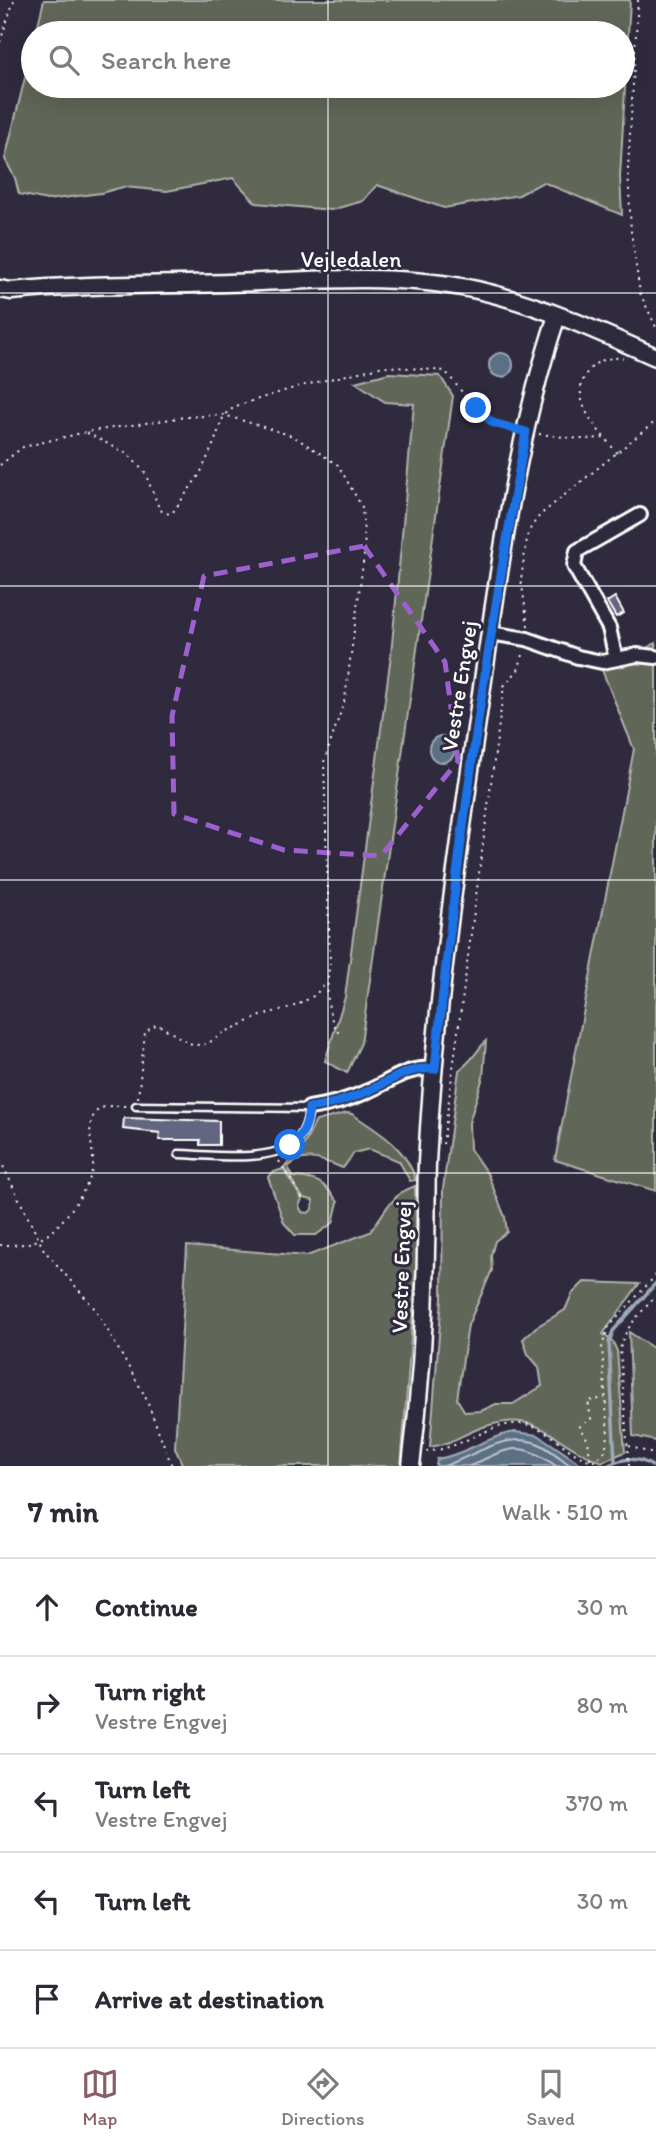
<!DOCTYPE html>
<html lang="en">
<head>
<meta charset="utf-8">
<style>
	body { margin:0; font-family:Itim,sans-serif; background:#f7f7f7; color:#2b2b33 }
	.stop { position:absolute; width:21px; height:21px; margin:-16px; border:5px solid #1a73e8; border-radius:50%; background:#fff }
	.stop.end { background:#1a73e8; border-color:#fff; box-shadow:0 2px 7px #0008 }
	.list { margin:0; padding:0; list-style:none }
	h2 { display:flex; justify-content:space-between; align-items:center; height:91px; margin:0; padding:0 28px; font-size:30px }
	h2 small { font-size:23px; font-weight:400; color:#7c7c81 }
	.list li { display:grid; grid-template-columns:46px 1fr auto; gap:21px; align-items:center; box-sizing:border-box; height:98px; padding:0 28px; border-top:2px solid #e1e1e2 }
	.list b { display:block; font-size:26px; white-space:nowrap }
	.list p { margin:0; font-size:23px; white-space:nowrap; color:#7c7c81 }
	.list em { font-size:23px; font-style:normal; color:#7c7c81 }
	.icon { flex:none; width:38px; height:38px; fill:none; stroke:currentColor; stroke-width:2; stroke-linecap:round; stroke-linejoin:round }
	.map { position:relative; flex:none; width:656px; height:1466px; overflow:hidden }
	.search { position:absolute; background:#fff; box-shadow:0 7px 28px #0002; left:21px; right:21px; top:21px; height:77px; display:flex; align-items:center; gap:18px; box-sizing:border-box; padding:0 24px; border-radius:38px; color:#7c7c81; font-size:26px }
	.sheet { height:581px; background:#fff }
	nav { display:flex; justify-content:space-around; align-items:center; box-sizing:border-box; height:98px; border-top:2px solid #e1e1e2; background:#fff; font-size:19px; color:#7c7c81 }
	nav a { display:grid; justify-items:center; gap:4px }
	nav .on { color:#8a5d65 }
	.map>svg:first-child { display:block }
	.green { fill:#616658; stroke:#b0b2ac; stroke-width:2 }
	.water { fill:#5c6f85; stroke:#9da9b6; stroke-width:2 }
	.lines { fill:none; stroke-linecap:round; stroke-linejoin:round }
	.shore { stroke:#bec5ce; stroke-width:2 }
	.stream { stroke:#9da9b6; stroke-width:3.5 }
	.building { fill:#646680; stroke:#fff; stroke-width:2 }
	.service-casing { stroke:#fff; stroke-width:11 }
	.minor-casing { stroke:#fff; stroke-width:18 }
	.tertiary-casing { stroke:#fff; stroke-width:21 }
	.path { stroke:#fff; stroke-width:2; stroke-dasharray:2 5; stroke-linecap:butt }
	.service { stroke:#2f2a3d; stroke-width:6 }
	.minor { stroke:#2f2a3d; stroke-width:12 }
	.tertiary { stroke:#2f2a3d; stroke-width:16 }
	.route { stroke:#1a73e8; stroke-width:9 }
	.marked { fill:none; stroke:#9c61cf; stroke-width:5; stroke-dasharray:14 9; stroke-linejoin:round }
	.grid { fill:none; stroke:#fff; stroke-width:2; stroke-opacity:0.55 }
	.labels { text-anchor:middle; stroke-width:6; stroke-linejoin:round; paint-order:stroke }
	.street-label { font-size:23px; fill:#fff; stroke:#2f2a3d }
</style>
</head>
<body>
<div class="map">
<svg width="656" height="1466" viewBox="0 0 656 1466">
	<rect width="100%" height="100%" fill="#2f2a3d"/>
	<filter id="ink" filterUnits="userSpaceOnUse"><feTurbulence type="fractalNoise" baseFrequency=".0143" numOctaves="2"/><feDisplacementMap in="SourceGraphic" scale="14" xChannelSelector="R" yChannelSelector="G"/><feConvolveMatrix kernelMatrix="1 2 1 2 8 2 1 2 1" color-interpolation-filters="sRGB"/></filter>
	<g filter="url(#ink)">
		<g class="green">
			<path d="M 44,0 L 630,0 L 620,177 L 622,215 L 543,182 L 519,195 L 444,208 L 377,185 L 363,201 L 331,210 L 256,203 L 233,178 L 167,191 L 123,187 L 101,193 L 47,200 L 19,194 L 15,178 L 5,159 L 33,45 L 33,86 L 623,86 L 623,33 L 36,33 Z"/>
			<path d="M 389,373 L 440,376 L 453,396 L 361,1043 L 347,1073 L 325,1061 L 345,997 L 391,655 L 414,404 L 385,402 L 355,382 Z"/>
			<path d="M 656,643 L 656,1191 L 555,1160 L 634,749 L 602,670 Z"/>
			<path d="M 486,1041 L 483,1077 L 469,1123 L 470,1149 L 488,1175 L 505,1217 L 507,1232 L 495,1241 L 491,1255 L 492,1270 L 468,1325 L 457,1399 L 465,1412 L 481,1411 L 496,1404 L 513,1404 L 542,1386 L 539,1367 L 528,1354 L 523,1339 L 536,1327 L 565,1310 L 572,1294 L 584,1282 L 639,1284 L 603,1334 L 613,1342 L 617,1351 L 625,1452 L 602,1462 C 595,1458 588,1457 582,1453 C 545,1433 534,1412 486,1426 C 466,1432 453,1444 430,1447 L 442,1298 L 443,1189 L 459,1070 C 472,1062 476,1051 486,1041 Z"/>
			<path d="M 347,1113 L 352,1114 C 380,1133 405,1146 416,1180 L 410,1181 L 399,1161 L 369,1149 L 354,1153 L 343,1168 C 325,1161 304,1151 288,1167 L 293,1177 C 317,1178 324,1182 338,1202 L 333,1223 L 316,1235 L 295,1235 L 284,1223 L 268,1177 L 271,1173 L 283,1169 L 302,1199 L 299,1206 L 302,1212 L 308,1213 L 313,1209 L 313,1200 L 303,1198 L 284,1168 L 305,1143 L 316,1121 Z"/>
			<path d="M 415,1186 L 417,1261 L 401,1466 L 183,1466 L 175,1448 L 187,1246 L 307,1256 L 370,1232 L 388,1206 L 401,1192 Z"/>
			<path d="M 629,1332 L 656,1350 L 656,1441 L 633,1436 Z"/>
		</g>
		<g class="water">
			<circle cx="501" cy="365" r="12"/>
			<circle cx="442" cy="749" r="13"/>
			<path d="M 515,1432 L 538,1435 L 584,1466 L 436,1466 L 437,1459 C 465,1455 487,1436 515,1432 Z"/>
		</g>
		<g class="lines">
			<g class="shore">
				<path d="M 444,1466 C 472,1457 502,1433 533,1442 C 546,1445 560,1458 571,1466"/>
				<path d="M 470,1466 C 508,1448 519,1439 556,1466"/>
			</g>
			<g class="stream">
				<path d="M 615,1462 L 609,1343 L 613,1331 L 656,1283"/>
				<path d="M 607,1466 C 623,1458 637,1456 652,1466"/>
			</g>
		</g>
		<g class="building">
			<path d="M 615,597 L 624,613 L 616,617 L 607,602 Z"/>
			<path d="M 124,1118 L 219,1121 L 219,1145 L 200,1145 L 200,1140 L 159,1140 L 160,1133 L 123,1129 Z"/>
		</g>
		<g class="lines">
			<defs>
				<path id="service" d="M 136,1106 L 309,1108 C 308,1120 305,1134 294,1143 C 268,1163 210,1155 179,1154"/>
				<g id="minor">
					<path d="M 490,633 L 527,639 L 578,657 L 602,662 L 637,655 L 656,657"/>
					<path d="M 616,659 L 609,628 L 574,566 L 577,551 L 640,515"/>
					<path d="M 309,1108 C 330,1105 349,1100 368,1091 C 391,1081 408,1066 435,1069"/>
				</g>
				<g id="tertiary">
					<path d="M 0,289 L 11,291 C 83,284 156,285 228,283 C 310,281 397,272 477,290 C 539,304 598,331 656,357"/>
					<path d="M 411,1466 C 420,1395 425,1322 426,1250 C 427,1221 426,1192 427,1163 C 435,1004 459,845 482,687 C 500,564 517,434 557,316"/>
				</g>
			</defs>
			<use href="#service" class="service-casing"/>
			<use href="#minor" class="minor-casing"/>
			<use href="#tertiary" class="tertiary-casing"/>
			<g class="path">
				<path d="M 638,0 L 628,168 L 631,232 L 640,293 L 656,327"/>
				<path d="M 0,42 L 14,0"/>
				<path d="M 87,433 L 129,455 L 145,473 L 160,510 L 169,514 L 173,512 L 200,474 L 214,443 L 224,415 L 236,406 L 297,387 L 384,366 L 445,371 C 464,393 482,424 513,429"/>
				<path d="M 539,434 L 580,439 L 606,438"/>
				<path d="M 617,453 C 600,431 566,400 588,371 C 597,360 609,357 623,358"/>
				<path d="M 0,465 L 23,447 L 86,432 L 185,417 L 224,415 L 293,436 L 338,465 L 362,507 L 365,548 L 345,699 L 324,762 L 330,962 C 326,986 325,1017 341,1036"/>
				<path d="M 528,626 L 521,579 L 527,539 L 531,527 L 540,515 L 656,421"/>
				<path d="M 138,1098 L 145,1032 L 157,1024 L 189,1043 L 196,1045 L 207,1044 L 225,1032 L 263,1015 L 298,1005 L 315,995 L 325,984"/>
				<path d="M 443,1144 L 504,686 L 518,670 L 524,652"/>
				<path d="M 0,1160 L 44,1250 L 96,1310 L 145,1396 L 172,1466"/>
				<path d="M 279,1161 L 303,1199"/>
				<path d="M 0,1245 C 14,1245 29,1245 42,1238 C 60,1229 93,1185 93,1164 C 94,1148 84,1124 97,1111 C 105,1104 119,1106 128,1106"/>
				<path d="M 629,1446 L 656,1455"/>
				<path d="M 426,1451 C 462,1451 493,1417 529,1425 C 555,1431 569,1458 595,1461 L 605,1451 L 608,1436 L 602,1346 L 608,1328 L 656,1275"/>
				<path d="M 590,1459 L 588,1440 L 579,1427 L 591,1419 L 588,1401 L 605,1398"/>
				<path d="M 629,1466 L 620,1350 C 624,1327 641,1313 656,1296"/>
			</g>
			<use href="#service" class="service"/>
			<use href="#minor" class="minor"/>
			<use href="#tertiary" class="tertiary"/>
		</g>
	</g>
	<g class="lines" filter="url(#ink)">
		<path class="route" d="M 290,1145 C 304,1137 308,1123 309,1108 C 330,1105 349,1100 368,1091 C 391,1081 408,1066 435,1069 C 456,855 487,643 526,432 L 493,423 L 476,408"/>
	</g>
	<path class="marked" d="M 364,546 L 445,662 L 458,761 L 381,856 L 284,850 L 174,814 L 172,716 L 204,576 Z"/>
	<path class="grid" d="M 328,0 L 328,33M 328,86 L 328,1466M 0,293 L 656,293M 0,586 L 656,586M 0,880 L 656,880M 0,1173 L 656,1173"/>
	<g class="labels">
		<g class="street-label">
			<text x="351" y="267">Vejledalen</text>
			<text transform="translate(459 686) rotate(-81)" y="8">Vestre Engvej</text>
			<text transform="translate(401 1267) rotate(-88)" y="8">Vestre Engvej</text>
		</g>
	</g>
</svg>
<div class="stop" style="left:290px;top:1145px"></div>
<div class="stop end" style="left:476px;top:408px"></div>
<div class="search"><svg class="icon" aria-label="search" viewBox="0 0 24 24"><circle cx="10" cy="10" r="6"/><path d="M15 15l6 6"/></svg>Search here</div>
</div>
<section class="sheet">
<h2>7 min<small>Walk · 510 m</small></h2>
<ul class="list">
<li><svg class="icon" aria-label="ahead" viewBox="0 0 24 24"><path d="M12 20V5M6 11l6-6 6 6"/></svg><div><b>Continue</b></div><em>30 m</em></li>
<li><svg class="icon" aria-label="right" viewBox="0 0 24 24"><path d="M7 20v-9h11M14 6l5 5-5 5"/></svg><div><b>Turn right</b><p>Vestre Engvej</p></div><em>80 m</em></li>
<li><svg class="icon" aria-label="left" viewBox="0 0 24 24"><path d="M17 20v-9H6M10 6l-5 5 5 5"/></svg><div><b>Turn left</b><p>Vestre Engvej</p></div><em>370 m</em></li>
<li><svg class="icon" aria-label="left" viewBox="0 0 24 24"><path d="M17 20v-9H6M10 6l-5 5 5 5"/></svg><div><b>Turn left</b></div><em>30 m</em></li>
<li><svg class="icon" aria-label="arrive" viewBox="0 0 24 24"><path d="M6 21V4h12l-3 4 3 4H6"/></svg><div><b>Arrive at destination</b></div></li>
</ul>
</section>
<nav>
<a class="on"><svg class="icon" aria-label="map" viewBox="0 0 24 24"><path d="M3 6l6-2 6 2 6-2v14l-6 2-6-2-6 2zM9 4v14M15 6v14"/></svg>Map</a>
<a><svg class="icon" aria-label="directions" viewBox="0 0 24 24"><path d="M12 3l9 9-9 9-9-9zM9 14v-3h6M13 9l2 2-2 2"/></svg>Directions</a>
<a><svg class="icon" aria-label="saved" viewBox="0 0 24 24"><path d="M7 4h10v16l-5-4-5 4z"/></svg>Saved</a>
</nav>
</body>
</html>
